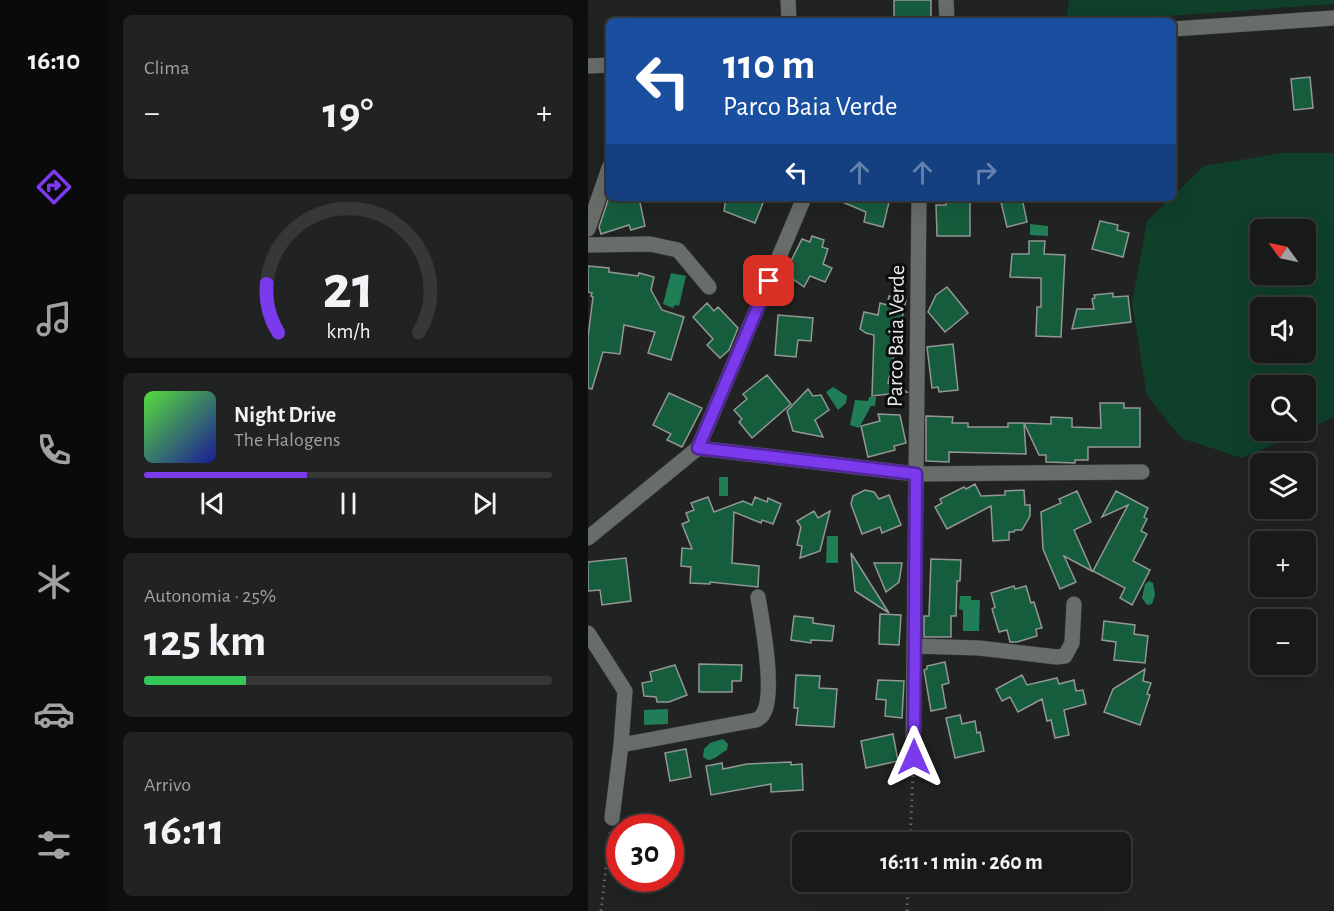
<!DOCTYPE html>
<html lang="it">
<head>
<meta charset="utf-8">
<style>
	body { margin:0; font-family:"Alegreya Sans",sans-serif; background:#212322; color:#f1f3f6; height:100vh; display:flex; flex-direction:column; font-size:22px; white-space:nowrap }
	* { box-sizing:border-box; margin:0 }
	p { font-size:20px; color:#9fa1a2 }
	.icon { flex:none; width:33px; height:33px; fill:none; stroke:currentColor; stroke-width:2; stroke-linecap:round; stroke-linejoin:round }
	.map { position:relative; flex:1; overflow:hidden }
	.drawer { display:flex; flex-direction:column; gap:15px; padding:15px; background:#0d0e0e; width:480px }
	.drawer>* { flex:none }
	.guide { position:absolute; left:18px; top:18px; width:570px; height:183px; border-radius:9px; box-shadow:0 6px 24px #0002,0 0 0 2px #363838; background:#1a4fa0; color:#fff; overflow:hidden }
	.needle { width:39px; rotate:303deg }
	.tools { position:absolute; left:662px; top:219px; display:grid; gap:12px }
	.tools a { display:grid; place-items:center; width:66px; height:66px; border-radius:9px; background:#181a19; box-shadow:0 6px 24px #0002,0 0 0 2px #363838; font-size:30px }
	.speed { position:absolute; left:18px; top:814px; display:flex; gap:12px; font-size:30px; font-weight:700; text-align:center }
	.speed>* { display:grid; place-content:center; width:78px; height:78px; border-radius:50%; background:#181a19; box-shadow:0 6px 24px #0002,0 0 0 2px #363838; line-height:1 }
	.speed .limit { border:9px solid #d22; background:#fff; color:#111 }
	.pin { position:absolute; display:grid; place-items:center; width:51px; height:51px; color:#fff; margin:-26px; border-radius:12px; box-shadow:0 3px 9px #0006 }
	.me { position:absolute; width:66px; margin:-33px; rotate:0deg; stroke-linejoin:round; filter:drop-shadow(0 0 4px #0008) }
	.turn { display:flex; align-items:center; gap:21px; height:126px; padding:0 18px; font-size:27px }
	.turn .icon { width:78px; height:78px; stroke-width:2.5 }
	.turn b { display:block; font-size:42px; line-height:51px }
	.lanes { display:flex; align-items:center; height:57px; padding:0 18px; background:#0003; justify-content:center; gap:30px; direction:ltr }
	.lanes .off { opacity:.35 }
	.big { font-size:45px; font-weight:600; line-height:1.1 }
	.drawer .widget { flex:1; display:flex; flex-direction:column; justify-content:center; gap:9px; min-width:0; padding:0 21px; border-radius:9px; background:#212322 }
	.drawer .dial { align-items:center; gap:0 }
	.dial svg { height:156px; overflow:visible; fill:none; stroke:#363838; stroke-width:7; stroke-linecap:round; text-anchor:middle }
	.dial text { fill:#f1f3f6; stroke:none }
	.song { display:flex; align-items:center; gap:18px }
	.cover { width:72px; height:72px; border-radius:9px; background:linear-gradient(135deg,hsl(110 70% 55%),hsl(240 70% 35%)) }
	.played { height:6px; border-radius:3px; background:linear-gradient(90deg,#7c3aed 40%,#363838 40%) }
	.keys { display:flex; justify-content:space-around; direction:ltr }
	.heat { display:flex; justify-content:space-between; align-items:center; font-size:33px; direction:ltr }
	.charge { height:9px; border-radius:4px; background:linear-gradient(90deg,#34c759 25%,#363838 0) }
	.trip { position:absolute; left:204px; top:832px; width:339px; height:60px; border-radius:9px; background:#181a19; box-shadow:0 6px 24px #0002,0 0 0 2px #363838; font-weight:600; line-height:60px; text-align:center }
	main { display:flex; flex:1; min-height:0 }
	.menu { display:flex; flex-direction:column; width:108px; justify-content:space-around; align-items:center; background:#0a0a0a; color:#9fa1a2 }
	.menu .icon { width:42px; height:42px }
	.menu .current { color:#7c3aed }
	.menu b { font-size:27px; color:#f1f3f6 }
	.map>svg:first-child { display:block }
</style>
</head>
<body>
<main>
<nav class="menu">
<b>16:10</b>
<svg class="icon current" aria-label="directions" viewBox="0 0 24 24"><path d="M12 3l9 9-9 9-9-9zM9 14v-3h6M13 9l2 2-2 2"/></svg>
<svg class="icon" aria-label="music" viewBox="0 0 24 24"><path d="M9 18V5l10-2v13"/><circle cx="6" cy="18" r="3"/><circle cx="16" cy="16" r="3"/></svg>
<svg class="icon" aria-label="phone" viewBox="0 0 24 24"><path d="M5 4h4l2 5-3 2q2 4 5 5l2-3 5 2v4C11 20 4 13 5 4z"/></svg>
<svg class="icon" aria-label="climate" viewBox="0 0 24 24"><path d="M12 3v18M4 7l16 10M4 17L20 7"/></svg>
<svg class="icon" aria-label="car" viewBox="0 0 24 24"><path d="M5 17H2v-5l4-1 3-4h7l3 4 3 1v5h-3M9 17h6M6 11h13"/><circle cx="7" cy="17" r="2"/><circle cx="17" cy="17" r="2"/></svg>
<svg class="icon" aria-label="filters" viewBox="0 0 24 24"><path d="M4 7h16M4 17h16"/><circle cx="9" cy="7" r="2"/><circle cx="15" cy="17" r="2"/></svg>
</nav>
<section class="drawer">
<div class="widget"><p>Clima</p>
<div class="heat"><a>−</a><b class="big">19°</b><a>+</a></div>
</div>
<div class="widget dial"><svg viewBox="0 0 100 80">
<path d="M14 69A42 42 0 1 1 86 69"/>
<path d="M14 69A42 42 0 0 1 8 44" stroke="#7c3aed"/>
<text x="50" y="56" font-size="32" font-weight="700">21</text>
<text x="50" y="72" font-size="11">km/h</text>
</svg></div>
<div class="widget">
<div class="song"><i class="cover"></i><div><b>Night Drive</b><p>The Halogens</p></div></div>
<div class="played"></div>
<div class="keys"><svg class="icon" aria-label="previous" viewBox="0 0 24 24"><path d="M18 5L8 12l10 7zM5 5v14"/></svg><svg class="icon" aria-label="pause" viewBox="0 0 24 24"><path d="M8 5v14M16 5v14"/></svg><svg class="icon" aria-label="next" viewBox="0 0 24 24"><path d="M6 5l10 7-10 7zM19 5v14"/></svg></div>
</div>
<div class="widget"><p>Autonomia · 25%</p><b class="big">125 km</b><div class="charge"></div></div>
<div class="widget"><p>Arrivo</p><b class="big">16:11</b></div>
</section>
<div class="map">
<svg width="746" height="911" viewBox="0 0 746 911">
	<rect width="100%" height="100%" fill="#202321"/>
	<!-- green -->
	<path fill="#0e402a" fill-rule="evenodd" d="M481,0h265v4l-237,17h-31z
		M694,153h52v264l-29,13v-44h-45v44l44,1 -62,27 -61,-20 -34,-43 -15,-91 15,-83 57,-55zM672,230h45v44h-45zM672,308h45v44h-45z"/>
	<!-- water -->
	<path fill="#207e56" d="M442,224l18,2v10l-18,-1z
		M83,273l15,3 -7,30 -4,-1 -2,3 -10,-4z
		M245,387l14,9 -1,7 -8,7 -12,-18z
		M281,397h7l-1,9h-4l-12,22 -9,-3 5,-25 13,1z
		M131,477h9v19h-9z
		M239,536h11v27h-12z
		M561,581l4,2 2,12 -3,9 -5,1 -5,-7 3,-14z
		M372,596h11v4h9l-1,31h-16v-21l-4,-1z
		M80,709v15l-24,1v-15z
		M135,739l5,5 -1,6c-7,3 -10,9 -19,10l-5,-3 1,-8 6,-6z"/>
	<!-- building -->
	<path fill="#165d3e" stroke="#929794" stroke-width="1.5" d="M306,0h37v19h-37z
		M722,77l3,31 -19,2 -3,-31z
		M35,198h16l6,28 -14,4 -2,-5 -28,9 -2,-7 9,-27z
		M138,198h39l-10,25 -31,-12z
		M245,198h57l-7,29 -19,-5 2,-10z
		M358,198h24v38h-33l-1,-31h10z
		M412,198h22l5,24 -20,5z
		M512,221l18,4 -1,5 12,3 -6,24 -31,-8z
		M224,236l12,4 -2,7 6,2 -5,15 9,4 -7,14 -15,-6 -6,11 -19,-14 17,-34 8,3z
		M441,241h16l-1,13 21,1 -4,82 -25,-1 1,-29h4v-29l-31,-1 2,-23h17z
		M0,266l21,2v4l29,4 1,-3 15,4 -3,13 11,20 22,7 -13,43 -23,-7 7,-21 -31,-7 -4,29 -17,-2 -11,37 -4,-1v-51l5,-40 -2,-1 1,-3 -4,-1z
		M359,287l21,26 -23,19 -17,-20 8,-17z
		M525,293v4l15,-1 3,26 -59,7 5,-20h17l-2,-10 3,-1 -1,-3z
		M301,296l17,4 -18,83 19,9 -35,4 2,-61 -8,-2 -6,-4 4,-17 14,3 2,-12 7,2z
		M119,303l7,8 4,-4 20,21 -9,22 -9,8 -13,-13 6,-6 -20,-22z
		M190,315l35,3 -2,23 -13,-1 -2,17 -21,-2z
		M365,344l5,46 -19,2 -1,-5 -6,1 -5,-41z
		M179,375l24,29 -39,34 -13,-16 3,-3 -8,-9 13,-11 -4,-5z
		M220,389l5,7 8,-1 8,15 -14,10 8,17 -30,-6 -6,-20z
		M81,393l33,15 -20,39 -15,-7 4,-6 -18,-9z
		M512,403h24v5h16v39h-52v13h-13v3l-29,-1v-7h-7l-15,-32 27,1v-7l21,1v9l29,1z
		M290,414l22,1 6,28 -12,3 1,4 -27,7 -7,-31 19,-5z
		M338,416l27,1 -1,6h16v4h40v-4h16l2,31 -77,-2v10l-23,-1z
		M387,484l6,12 24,-1v-4l19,-1 1,15h5v11l-8,14h-7l-1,2h-5v8l-16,1 -2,-35 -44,23 -12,-22 7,-4 -2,-4 24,-12 2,2z
		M277,490l9,2 5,7 10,-4 12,30 -19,8 -2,-6 -18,7 -11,-30 2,-8z
		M489,491l14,31 -17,8 18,41 -28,-15 12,26 -16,7 -17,-40 -2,-37 20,-9 -2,-4z
		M528,491l32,17 -4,9 3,2 -6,12 6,3 -14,27 17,9 -18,35 -12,-7 5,-10 -32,-17 35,-66 -26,12z
		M120,497l6,15 29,-11 9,4 3,-8 12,5 1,-4 13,6 -8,20 -11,-4 -1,3 -27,-11 -2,51 27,3 -1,21 -48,-5v2l-20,-1 1,-16 -10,-1 1,-18 10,1 -10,-25 7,-3 -3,-8 8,-3 -3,-7z
		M226,511l4,7 12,-7 -10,40 -20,7 2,-12 -5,-1 4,-18 -4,-6z
		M263,553l38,60 -34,-22z
		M38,558l5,43 -29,4 -2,-15 -12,1v-29z
		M343,559l30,1 -1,21h-3l-1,35h-5v21h-27v-21h5z
		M286,563h28l-3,19 -13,10z
		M426,586l1,3 11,-3 5,17 3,-1 8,26 -6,1 1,7 -20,6h-7l-3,-12 -8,2 -7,-23 3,-2 -4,-14z
		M292,614l21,1 -2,30 -20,-1z
		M206,616l19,2v5l21,3 -2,15 -21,-1v3l-20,-3z
		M516,621l31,4 -1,9 14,2 -3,27 -31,-3 2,-18 -14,-2z
		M357,662l4,21 -7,2 4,23 -15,3 -7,-41 3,-1v-3z
		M111,664l43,1 -1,16h-9v11h-33z
		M87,665l12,30 -18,7h-12l-1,-5 -12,-1 -2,-13 10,-2 -2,-9z
		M557,669l-2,12 8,2 -4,11 3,1 -10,30 -36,-13 9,-23z
		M208,675l24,1 -1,12 18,1 -3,38 -38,-2 2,-17h-4z
		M434,675l5,10 30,-7 2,6 15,-4 2,11 7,-1 3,14 -22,6 5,25 -14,3 -4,-18 -4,1 -5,-22 -24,13 -8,-15 -8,4 -6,-12z
		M290,680l26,1 -2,37 -17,-2 1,-16 -10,-1z
		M372,715l2,9 13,-3 2,12 3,-1 4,19 -29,7 -9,-40z
		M305,734l5,27 -32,7 -5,-27z
		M98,749l5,28 -21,4 -5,-28z
		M203,762v3l11,-1 1,26 -32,2v-8l-60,11 -5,-29 16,-3 1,6 24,-5z"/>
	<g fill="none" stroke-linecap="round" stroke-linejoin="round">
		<!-- street casing -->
		<g stroke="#3b3d3c" stroke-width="16">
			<path id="street" d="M200,0l1,21
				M358,0l1,21
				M585,29l161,-11
				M0,66l21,-1
				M0,229l21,-61
				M0,245l62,-1 28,6 31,37
				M110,448l218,26 226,-2
				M0,538l110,-90 106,-250
				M0,633l37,58 -4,54 -9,73
				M326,646l65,2 78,9 8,-1 7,-13 2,-39
				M33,745l135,-25c3,-2 6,-3 7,-6 13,-20 -1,-93 -5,-117
				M325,757l6,-559"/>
		</g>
		<!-- path -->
		<path stroke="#656866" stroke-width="3" stroke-dasharray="1.5 4.5" stroke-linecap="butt" d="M322,843l3,-70
			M13,911l9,-79
			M319,911l1,-29"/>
		<!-- street -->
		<use href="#street" stroke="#696d6a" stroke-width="15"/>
	</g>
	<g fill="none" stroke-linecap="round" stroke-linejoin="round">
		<!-- route casing -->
		<g stroke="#51269a" stroke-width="15">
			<path id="route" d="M181,281l-71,167 218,26 -2,283"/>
		</g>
		<!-- route -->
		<use href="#route" stroke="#7c3aed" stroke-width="10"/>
	</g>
	<g text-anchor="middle" stroke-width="6" stroke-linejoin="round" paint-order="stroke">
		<!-- street labels -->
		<g font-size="22" fill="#e7e9e8" stroke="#0b0c0b">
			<text transform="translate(307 336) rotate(-89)" y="8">Parco Baia Verde</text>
		</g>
	</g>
</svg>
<div class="tools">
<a><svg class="needle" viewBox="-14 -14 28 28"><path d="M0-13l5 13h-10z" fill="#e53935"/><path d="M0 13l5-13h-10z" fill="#9fa1a2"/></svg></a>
<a><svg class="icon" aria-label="sound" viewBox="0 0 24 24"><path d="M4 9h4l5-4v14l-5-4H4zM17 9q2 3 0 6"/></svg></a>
<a><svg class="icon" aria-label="search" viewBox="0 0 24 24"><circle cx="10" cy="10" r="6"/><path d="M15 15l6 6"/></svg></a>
<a><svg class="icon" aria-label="layers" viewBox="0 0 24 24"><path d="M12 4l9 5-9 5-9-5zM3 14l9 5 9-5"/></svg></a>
<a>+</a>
<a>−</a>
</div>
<div class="speed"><div class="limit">30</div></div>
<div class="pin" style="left:181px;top:281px;background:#d93025"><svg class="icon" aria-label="arrive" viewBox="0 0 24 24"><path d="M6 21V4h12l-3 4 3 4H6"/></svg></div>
<svg class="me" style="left:326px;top:757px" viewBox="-20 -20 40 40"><path d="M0-17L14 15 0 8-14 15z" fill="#7c3aed" stroke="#fff" stroke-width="4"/></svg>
<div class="trip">16:11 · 1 min · 260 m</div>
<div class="guide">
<div class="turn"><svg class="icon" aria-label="left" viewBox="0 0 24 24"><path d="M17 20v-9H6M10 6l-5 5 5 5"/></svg><div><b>110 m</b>Parco Baia Verde</div></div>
<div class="lanes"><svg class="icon" aria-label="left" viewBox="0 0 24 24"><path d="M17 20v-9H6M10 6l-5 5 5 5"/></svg><svg class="icon off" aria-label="ahead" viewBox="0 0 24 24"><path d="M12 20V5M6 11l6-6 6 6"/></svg><svg class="icon off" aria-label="ahead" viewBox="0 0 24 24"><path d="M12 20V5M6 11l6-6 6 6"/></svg><svg class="icon off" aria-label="right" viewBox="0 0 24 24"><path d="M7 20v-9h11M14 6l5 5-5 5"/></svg></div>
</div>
</div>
</main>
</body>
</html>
